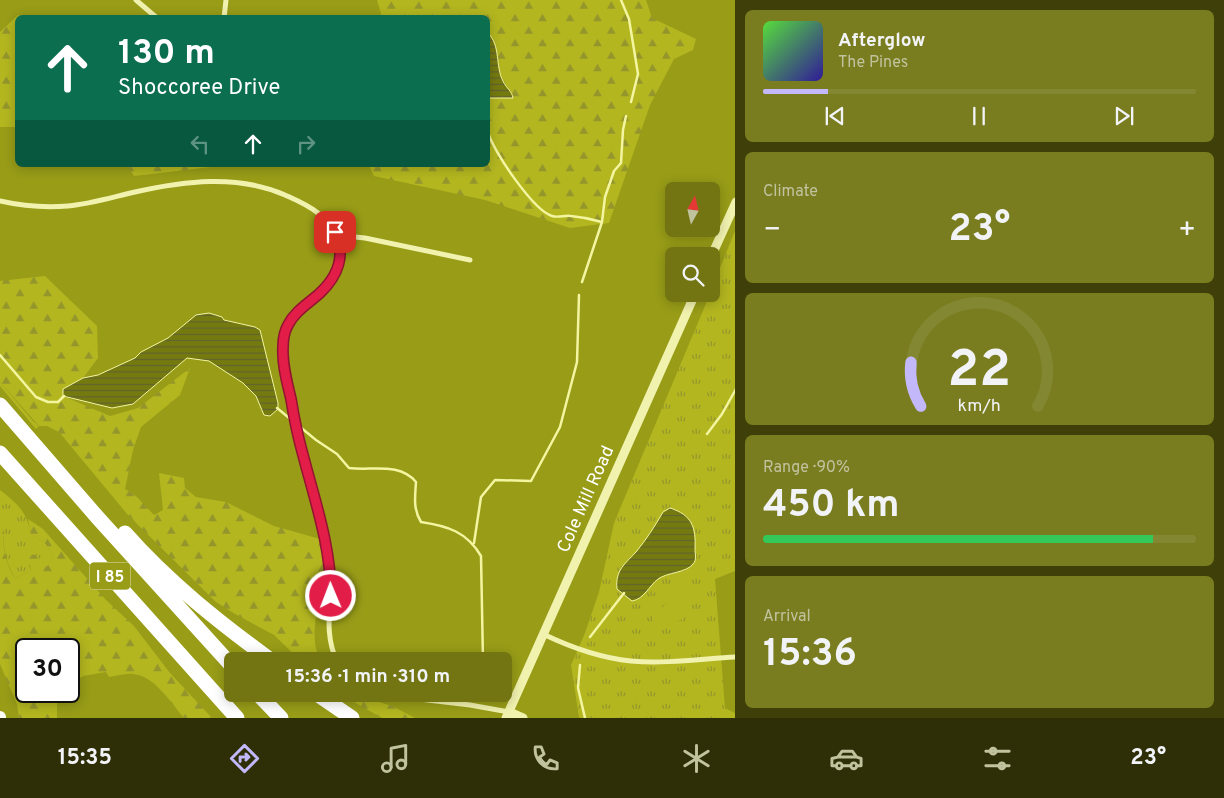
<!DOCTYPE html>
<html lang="en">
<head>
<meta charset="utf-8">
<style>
	body { margin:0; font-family:Overpass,sans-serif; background:#7a7d1f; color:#f1f3f6; height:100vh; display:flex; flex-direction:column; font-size:19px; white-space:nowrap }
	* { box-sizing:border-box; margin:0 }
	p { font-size:16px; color:#c1c39f }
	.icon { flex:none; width:28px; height:28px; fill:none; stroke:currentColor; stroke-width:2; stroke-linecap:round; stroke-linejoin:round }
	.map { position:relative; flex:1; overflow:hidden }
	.side { display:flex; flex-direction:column; gap:10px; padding:10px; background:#3f4009; width:489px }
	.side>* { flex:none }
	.top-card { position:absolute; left:15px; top:15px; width:475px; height:152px; border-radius:8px; box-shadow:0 2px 12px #0003; background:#0b6e4f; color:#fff; overflow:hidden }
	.needle { width:32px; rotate:8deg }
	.buttons { position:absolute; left:665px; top:182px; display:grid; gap:10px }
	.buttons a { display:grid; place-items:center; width:55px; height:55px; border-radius:8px; background:#727511; box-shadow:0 2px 12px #0003; font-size:25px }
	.speed { position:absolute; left:15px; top:638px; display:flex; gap:10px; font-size:25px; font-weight:700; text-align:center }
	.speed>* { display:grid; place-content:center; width:65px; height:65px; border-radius:50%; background:#727511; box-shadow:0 2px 12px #0003; line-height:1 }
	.speed .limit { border:2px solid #111; border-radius:8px; background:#fff; color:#111 }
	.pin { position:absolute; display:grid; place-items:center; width:42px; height:42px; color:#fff; margin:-21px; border-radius:10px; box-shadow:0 2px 8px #0006 }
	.me { position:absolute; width:55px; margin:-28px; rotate:359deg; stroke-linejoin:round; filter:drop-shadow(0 0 4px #0008) }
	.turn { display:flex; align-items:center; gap:18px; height:105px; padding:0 20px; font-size:22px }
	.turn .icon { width:65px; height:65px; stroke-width:2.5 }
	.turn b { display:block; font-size:35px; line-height:42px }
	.lanes { display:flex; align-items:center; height:48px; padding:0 20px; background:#0003; justify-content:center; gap:25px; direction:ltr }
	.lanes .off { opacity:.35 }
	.big { font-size:38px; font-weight:700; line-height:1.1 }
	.side .tile { flex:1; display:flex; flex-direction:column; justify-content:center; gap:8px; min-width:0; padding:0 18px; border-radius:8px; background:#7a7d1f }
	.side .dial { align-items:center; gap:0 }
	.dial svg { height:130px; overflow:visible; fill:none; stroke:#848731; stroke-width:7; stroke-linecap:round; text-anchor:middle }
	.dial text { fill:#f1f3f6; stroke:none }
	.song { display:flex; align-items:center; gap:15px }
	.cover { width:60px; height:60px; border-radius:8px; background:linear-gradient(135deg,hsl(110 70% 55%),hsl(250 70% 35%)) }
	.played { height:5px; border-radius:2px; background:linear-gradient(90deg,#c2b8fa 15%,#848731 15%) }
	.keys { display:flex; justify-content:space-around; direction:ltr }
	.heat { display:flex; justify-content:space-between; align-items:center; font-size:28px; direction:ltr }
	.charge { height:8px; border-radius:4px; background:linear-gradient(90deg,#34c759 90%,#848731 0) }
	.trip { position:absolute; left:224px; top:652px; width:288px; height:50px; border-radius:8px; background:#727511; box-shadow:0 2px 12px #0003; font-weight:700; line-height:50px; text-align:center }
	.menu { display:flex; height:80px; justify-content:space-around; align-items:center; background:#2e2f07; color:#c1c39f }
	.menu .icon { width:35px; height:35px }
	.menu .selected { color:#c2b8fa }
	.menu b { font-size:22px; color:#f1f3f6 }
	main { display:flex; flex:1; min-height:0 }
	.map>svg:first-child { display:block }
</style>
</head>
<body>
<main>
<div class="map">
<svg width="736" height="718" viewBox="0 0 736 718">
	<defs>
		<pattern id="grass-tufts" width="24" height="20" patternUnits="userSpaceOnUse" patternTransform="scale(1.25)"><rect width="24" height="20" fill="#b3b61f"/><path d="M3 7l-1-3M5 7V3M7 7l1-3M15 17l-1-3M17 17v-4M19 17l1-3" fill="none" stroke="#94962c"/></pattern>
		<pattern id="forest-firs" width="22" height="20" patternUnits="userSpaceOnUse" patternTransform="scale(1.25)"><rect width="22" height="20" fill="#b3b61f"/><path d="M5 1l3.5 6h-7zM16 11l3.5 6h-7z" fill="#94962c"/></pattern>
		<pattern id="water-rules" width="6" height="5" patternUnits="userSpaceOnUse" patternTransform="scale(1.25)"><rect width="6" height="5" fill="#757a0f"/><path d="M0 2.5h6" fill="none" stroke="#60632e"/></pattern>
	</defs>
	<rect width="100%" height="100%" fill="#989c17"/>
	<!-- grass -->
	<path fill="url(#grass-tufts)" d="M735,231v340l-20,8 10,129 10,5v5h-154l-2,-1 -8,-52 14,-32 14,-41 15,-69 96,-229h1v-4z
		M0,382l33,39 6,5 -3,3 -36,-43z
		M0,490c17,13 27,22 31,44l14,9 8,11 -6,14 -11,-12 -7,9 2,6 -16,7c-11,-18 -12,-35 -12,-56h-3z"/>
	<!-- forest -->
	<path fill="url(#forest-firs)" d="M377,0h269l6,18 44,21 -3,11 -19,9 -24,46 -41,118 -39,5 -85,-28 -111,-24 -5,-11h119v-147l-106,-1z
		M18,15l7,2 -7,1 -1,109h-17v-95z
		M127,165h101l-94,11z
		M45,276l52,50 1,32 -15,20 -20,11v7l47,20 28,-8 52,-40 -10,27 -39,32 -8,23 -8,39 11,7 18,19 9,-5 -4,-37 25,5 1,10 11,9 30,5 48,24 46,13c1,10 4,22 3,32 -1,19 -19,79 1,90h-23l-27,-26 -39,-21 -19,-12 -88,-87 -69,-83 -12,-6h-8l-39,-44v-101z
		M28,519l15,10 63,71 28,26 36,47 42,45h-28c-13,-15 -29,-42 -51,-44 -7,-1 -16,2 -24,3l-3,-5 -23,4 -14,10v-37h-43v42h37l-6,11v16h-38l-2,-14 -17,-40v-142h3c0,21 0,38 12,56l16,-7 -3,-17 8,1 11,12 6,-13 -8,-11 -14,-9z
		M340,694h22l4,4 26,8 23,12h-33z"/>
	<!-- park -->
	<path fill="#b3b61f" d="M735,308h1l-1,22 -11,-9 -2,-4 4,-6z
		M682,580l7,5v22l-6,12 -25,9 -5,-6 1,-9c4,-4 10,-6 14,-10 7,-8 0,-21 14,-23z"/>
	<!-- water -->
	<path fill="url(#water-rules)" stroke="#f4f5a1" d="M488,33c13,13 7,33 15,48 3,7 9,10 10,17h-25z
		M209,313l13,4 2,3 31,7 5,3 18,73v6l-8,7 -6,-1 -8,-19 -13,-13 -34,-22 -22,-3 -54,46 -21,4 -49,-12v-7l20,-11 15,-3 37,-17 6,-6 27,-14 28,-23z
		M670,508c22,7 26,19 25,41 0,5 2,11 -2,15 -7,9 -25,8 -35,15 -9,7 -14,20 -26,22l-15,-12c-2,-19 8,-25 19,-37 10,-12 19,-26 27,-40z"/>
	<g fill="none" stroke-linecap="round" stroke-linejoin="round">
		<!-- stream -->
		<path stroke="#f4f5a1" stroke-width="2.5" d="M621,0l8,19 9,55 -7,28
			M488,132c5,19 45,78 64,84 6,2 13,-1 19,0 11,1 21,3 31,6
			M582,282l20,-60 3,-25 9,-26 7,-8 2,-33 3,-14
			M0,355l36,42 12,5h10l6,-6
			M277,408l39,32 21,14 12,14c23,3 50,-6 67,14 -1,15 -3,27 5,40 27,4 46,10 60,34l2,105
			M707,434l15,-20 14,-25
			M474,543l7,-46 14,-17 36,1 29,-54 17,-65 2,-67
			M590,637l34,-44
			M580,665l-2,23 7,30"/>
		<!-- minor -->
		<path stroke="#f1f2ae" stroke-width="5" d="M136,0l21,18
			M224,18l2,-18
			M0,201c22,5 45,7 68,5 23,-2 45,-9 67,-14 49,-11 102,-18 150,3 11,5 23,10 33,18 10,9 21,20 23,34 3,37 -36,50 -52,76 -5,7 -6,17 -6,25 2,36 10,74 20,109 10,35 25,77 27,114 2,29 -7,63 7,90
			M340,241l15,-4 10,1 105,22
			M543,634c27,13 58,24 88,27 34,3 70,-2 105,-4
			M377,694l93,11 39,7"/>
		<!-- tertiary -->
		<path stroke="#f1f2ae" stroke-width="9" d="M711,257l25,-55
			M509,712l14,6
			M506,718l189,-424"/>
		<!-- primary -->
		<path stroke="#fffff9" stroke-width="12" d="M0,717v1"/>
		<!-- motorway -->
		<path stroke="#fff" stroke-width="15" d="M0,405l98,113 134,148
			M0,453l237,265
			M125,533c43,49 95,90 147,128
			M258,694l23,24
			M317,694l35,24"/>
	</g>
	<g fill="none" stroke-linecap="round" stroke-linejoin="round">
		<!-- route casing -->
		<g stroke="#92132f" stroke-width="12">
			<path id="route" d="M331,596c0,-49 -16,-95 -28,-141 -5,-18 -9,-37 -12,-56 -4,-17 -9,-35 -8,-52 0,-8 1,-15 5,-22 7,-14 21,-22 32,-32 18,-17 26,-38 15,-61"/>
		</g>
		<!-- route -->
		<use href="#route" stroke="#e11d48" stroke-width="9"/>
	</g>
	<g text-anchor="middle" stroke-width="5" stroke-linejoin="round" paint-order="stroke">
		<!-- shield labels -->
		<rect fill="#989c17" stroke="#e0e1b9" stroke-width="1" x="90" y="562.5" width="40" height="27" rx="4"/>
		<g font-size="16" font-weight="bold" fill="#fff">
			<text x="110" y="582">I 85</text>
		</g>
		<!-- street labels -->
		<g font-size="18" fill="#fff" stroke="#989c17">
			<text transform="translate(585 499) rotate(-66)" y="6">Cole Mill Road</text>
		</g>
	</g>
</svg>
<div class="buttons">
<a><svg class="needle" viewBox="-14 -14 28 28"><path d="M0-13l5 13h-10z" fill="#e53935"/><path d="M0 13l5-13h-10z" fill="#c1c39f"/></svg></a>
<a><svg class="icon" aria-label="search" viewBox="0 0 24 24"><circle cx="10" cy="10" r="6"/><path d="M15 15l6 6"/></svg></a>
</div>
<div class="speed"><div class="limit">30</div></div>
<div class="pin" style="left:335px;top:232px;background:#d93025"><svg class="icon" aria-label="arrive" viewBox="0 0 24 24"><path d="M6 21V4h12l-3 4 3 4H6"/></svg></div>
<svg class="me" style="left:331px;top:596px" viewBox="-20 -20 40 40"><circle r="17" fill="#e11d48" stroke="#fff" stroke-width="3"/><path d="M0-11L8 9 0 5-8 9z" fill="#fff"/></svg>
<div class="trip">15:36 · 1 min · 310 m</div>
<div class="top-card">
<div class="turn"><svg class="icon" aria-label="ahead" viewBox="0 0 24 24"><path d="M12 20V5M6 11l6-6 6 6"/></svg><div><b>130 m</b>Shoccoree Drive</div></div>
<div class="lanes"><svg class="icon off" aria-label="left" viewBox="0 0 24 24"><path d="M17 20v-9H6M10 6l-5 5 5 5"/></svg><svg class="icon" aria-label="ahead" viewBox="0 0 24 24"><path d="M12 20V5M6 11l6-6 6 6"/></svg><svg class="icon off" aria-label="right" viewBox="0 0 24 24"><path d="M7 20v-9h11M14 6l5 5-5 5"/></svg></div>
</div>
</div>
<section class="side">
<div class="tile">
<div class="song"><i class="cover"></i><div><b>Afterglow</b><p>The Pines</p></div></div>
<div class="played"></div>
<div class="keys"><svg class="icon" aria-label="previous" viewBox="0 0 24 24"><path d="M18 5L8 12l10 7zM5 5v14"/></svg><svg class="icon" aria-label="pause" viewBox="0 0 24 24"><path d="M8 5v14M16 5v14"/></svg><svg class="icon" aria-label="next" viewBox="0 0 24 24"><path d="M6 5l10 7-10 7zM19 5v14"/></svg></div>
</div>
<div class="tile"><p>Climate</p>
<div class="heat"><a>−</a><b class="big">23°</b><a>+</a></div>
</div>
<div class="tile dial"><svg viewBox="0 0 100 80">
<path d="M14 69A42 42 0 1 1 86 69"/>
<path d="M14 69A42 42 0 0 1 8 42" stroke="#c2b8fa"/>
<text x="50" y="56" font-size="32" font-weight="700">22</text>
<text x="50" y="72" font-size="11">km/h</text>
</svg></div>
<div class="tile"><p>Range · 90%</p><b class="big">450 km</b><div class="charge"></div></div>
<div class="tile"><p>Arrival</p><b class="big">15:36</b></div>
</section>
</main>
<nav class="menu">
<b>15:35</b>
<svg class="icon selected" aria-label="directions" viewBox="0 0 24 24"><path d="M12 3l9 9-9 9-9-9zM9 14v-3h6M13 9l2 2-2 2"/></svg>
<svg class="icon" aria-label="music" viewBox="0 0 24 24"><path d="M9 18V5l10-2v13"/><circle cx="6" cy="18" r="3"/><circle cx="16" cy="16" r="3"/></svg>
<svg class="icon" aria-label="phone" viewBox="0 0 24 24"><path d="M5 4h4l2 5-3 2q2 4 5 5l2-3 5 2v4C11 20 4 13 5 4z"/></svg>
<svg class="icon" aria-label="climate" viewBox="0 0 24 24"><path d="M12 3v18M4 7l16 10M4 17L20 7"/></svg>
<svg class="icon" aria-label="car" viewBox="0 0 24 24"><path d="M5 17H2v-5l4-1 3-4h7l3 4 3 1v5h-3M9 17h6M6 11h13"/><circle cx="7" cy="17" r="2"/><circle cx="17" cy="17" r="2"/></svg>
<svg class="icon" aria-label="filters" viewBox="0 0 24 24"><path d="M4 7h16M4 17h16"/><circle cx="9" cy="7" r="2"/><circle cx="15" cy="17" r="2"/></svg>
<b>23°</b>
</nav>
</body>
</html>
